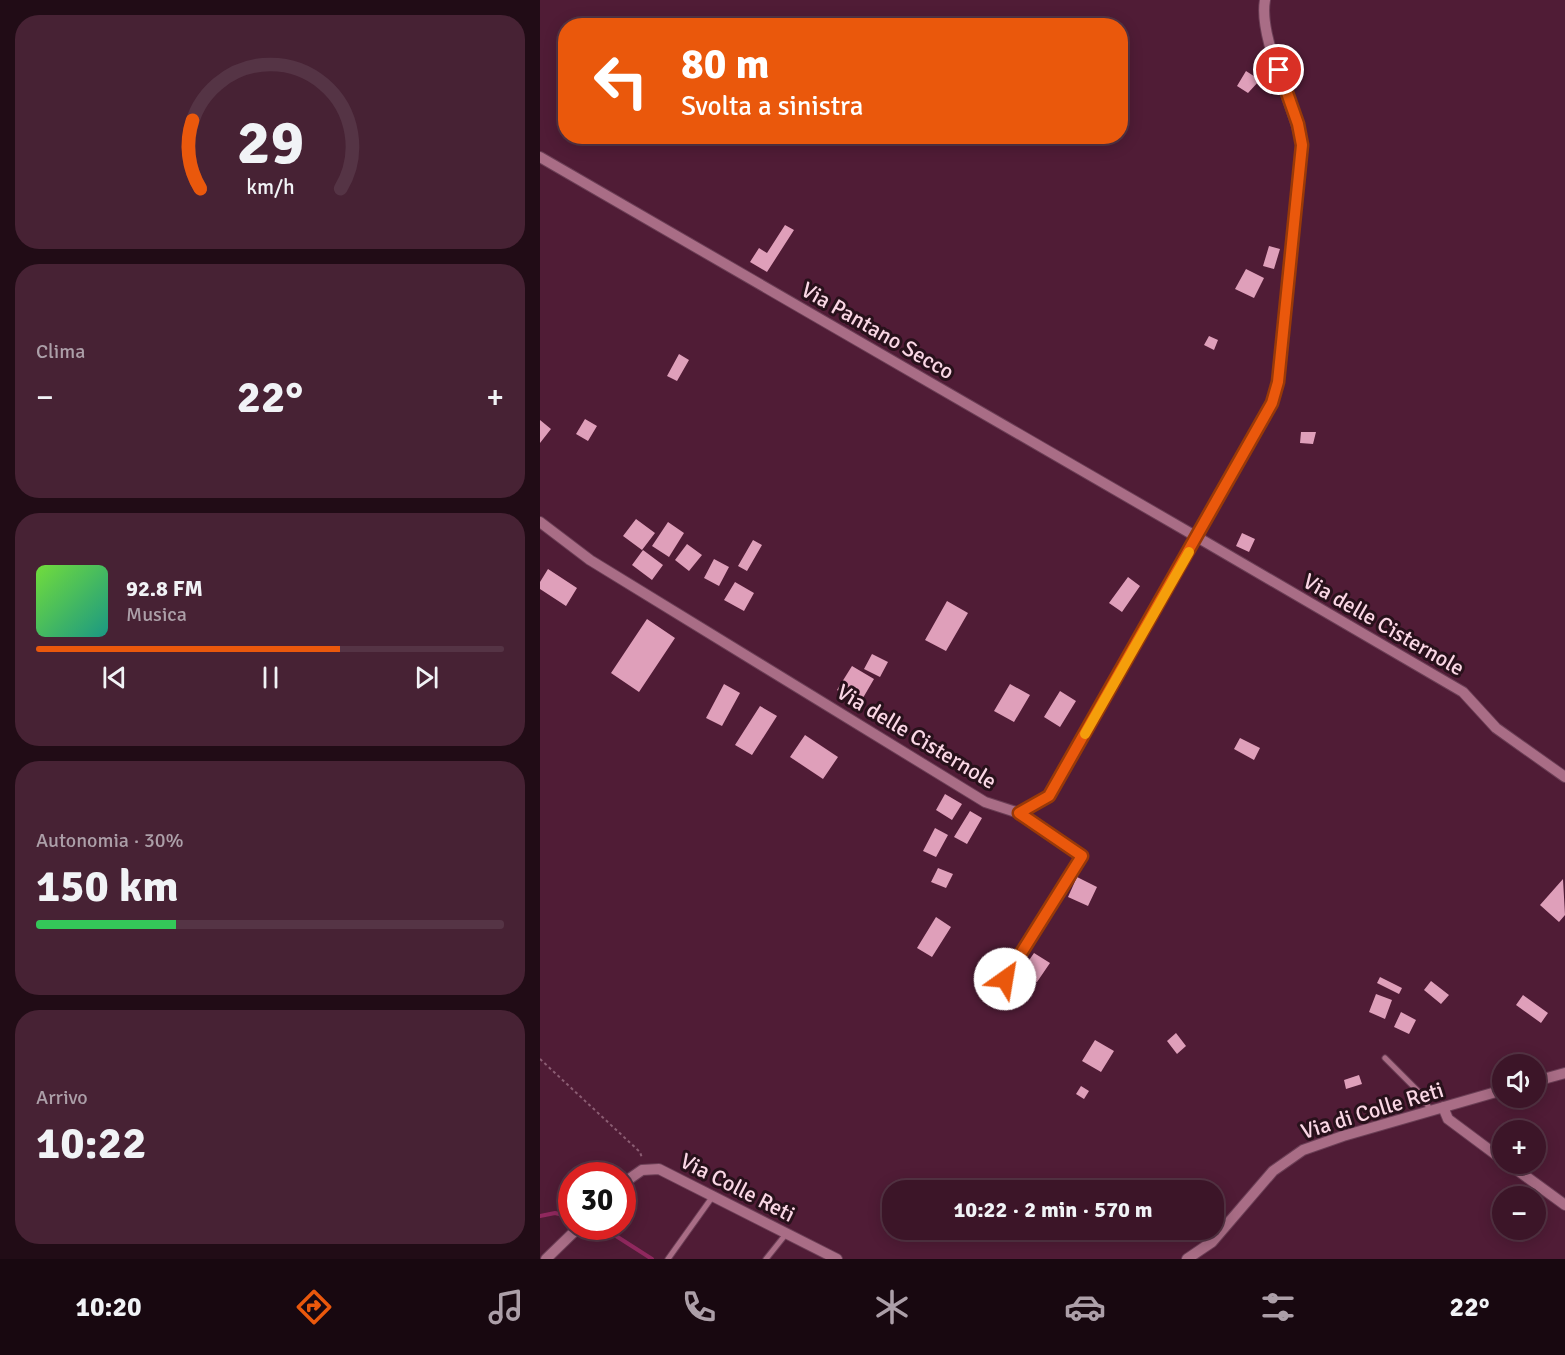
<!DOCTYPE html>
<html lang="it">
<head>
<meta charset="utf-8">
<style>
	body { margin:0; font-family:Signika,sans-serif; background:#472234; color:#f1f3f6; height:100vh; display:flex; flex-direction:column; font-size:22px; white-space:nowrap }
	* { box-sizing:border-box; margin:0 }
	p { font-size:20px; color:#ac9fa8 }
	.icon { flex:none; width:33px; height:33px; fill:none; stroke:currentColor; stroke-width:2; stroke-linecap:round; stroke-linejoin:round }
	.map { position:relative; flex:1; overflow:hidden }
	.drawer { display:flex; flex-direction:column; gap:15px; padding:15px; background:#210c16; width:540px }
	.drawer>* { flex:none }
	.hud { position:absolute; left:18px; top:18px; width:570px; height:126px; border-radius:24px; box-shadow:0 3px 15px #0003,0 0 0 2px #553445; background:#ea580c; color:#fff; overflow:hidden }
	.buttons { position:absolute; left:952px; top:1054px; display:grid; gap:12px }
	.buttons a { display:grid; place-items:center; width:54px; height:54px; border-radius:50%; background:#3c1528; box-shadow:0 3px 15px #0003,0 0 0 2px #553445; font-size:30px }
	.speed { position:absolute; left:18px; top:1162px; display:flex; gap:12px; font-size:30px; font-weight:700; text-align:center }
	.speed>* { display:grid; place-content:center; width:78px; height:78px; border-radius:50%; background:#3c1528; box-shadow:0 3px 15px #0003,0 0 0 2px #553445; line-height:1 }
	.speed .limit { border:9px solid #d22; background:#fff; color:#111 }
	.pin { position:absolute; display:grid; place-items:center; width:51px; height:51px; color:#fff; margin:-26px; border:3px solid #fff; border-radius:50%; box-shadow:0 2px 6px #0007 }
	.me { position:absolute; width:66px; margin:-33px; rotate:32deg; stroke-linejoin:round; filter:drop-shadow(0 0 4px #0008) }
	.turn { display:flex; align-items:center; gap:21px; height:126px; padding:0 24px; font-size:27px }
	.turn .icon { width:78px; height:78px; stroke-width:2.5 }
	.turn b { display:block; font-size:42px; line-height:51px }
	.big { font-size:45px; font-weight:700; line-height:1.1 }
	.drawer .widget { flex:1; display:flex; flex-direction:column; justify-content:center; gap:9px; min-width:0; padding:0 21px; border-radius:24px; background:#472234 }
	.drawer .dial { align-items:center; gap:0 }
	.dial svg { height:156px; overflow:visible; fill:none; stroke:#553445; stroke-width:7; stroke-linecap:round; text-anchor:middle }
	.dial text { fill:#f1f3f6; stroke:none }
	.song { display:flex; align-items:center; gap:18px }
	.cover { width:72px; height:72px; border-radius:9px; background:linear-gradient(135deg,hsl(100 70% 55%),hsl(170 70% 35%)) }
	.played { height:6px; border-radius:3px; background:linear-gradient(90deg,#ea580c 65%,#553445 65%) }
	.keys { display:flex; justify-content:space-around; direction:ltr }
	.heat { display:flex; justify-content:space-between; align-items:center; font-size:33px; direction:ltr }
	.charge { height:9px; border-radius:4px; background:linear-gradient(90deg,#34c759 30%,#553445 0) }
	.trip { position:absolute; left:342px; top:1180px; width:342px; height:60px; border-radius:24px; background:#3c1528; box-shadow:0 3px 15px #0003,0 0 0 2px #553445; font-weight:700; line-height:60px; text-align:center }
	.dock { display:flex; height:96px; justify-content:space-around; align-items:center; background:#180810; color:#ac9fa8 }
	.dock .icon { width:42px; height:42px }
	.dock .on { color:#ea580c }
	.dock b { font-size:27px; color:#f1f3f6 }
	main { display:flex; flex:1; min-height:0 }
	.map>svg:first-child { display:block }
</style>
</head>
<body>
<main>
<section class="drawer">
<div class="widget dial"><svg viewBox="0 0 100 80">
<path d="M14 69A42 42 0 1 1 86 69"/>
<path d="M14 69A42 42 0 0 1 10 34" stroke="#ea580c"/>
<text x="50" y="56" font-size="32" font-weight="700">29</text>
<text x="50" y="72" font-size="11">km/h</text>
</svg></div>
<div class="widget"><p>Clima</p>
<div class="heat"><a>−</a><b class="big">22°</b><a>+</a></div>
</div>
<div class="widget">
<div class="song"><i class="cover"></i><div><b>92.8 FM</b><p>Musica</p></div></div>
<div class="played"></div>
<div class="keys"><svg class="icon" aria-label="previous" viewBox="0 0 24 24"><path d="M18 5L8 12l10 7zM5 5v14"/></svg><svg class="icon" aria-label="pause" viewBox="0 0 24 24"><path d="M8 5v14M16 5v14"/></svg><svg class="icon" aria-label="next" viewBox="0 0 24 24"><path d="M6 5l10 7-10 7zM19 5v14"/></svg></div>
</div>
<div class="widget"><p>Autonomia · 30%</p><b class="big">150 km</b><div class="charge"></div></div>
<div class="widget"><p>Arrivo</p><b class="big">10:22</b></div>
</section>
<div class="map">
<svg width="1025" height="1259" viewBox="0 0 1025 1259">
	<rect width="100%" height="100%" fill="#501c36"/>
	<g fill="none" stroke-linecap="round" stroke-linejoin="round">
		<!-- stream -->
		<path stroke="#90285e" stroke-width="4" d="M0,1216l15,-3 17,4
			M62,1227l50,32"/>
	</g>
	<!-- building -->
	<path fill="#df9fba" d="M706,71l14,9 -12,13 -11,-7z
		M245,225l9,5 -27,42 -17,-10 9,-14 8,5z
		M729,246l11,3 -6,20 -11,-3z
		M706,269l18,9 -10,20 -19,-9z
		M669,336l9,4 -4,10 -10,-5z
		M139,354l10,6 -12,21 -10,-5z
		M45,419l12,7 -9,15 -12,-7z
		M0,420l11,9 -11,14z
		M761,432h15l-3,12 -13,-1z
		M96,519l19,14 -13,17 -19,-14z
		M128,522l16,11 -15,24 -17,-11z
		M702,533l13,6 -6,13 -13,-6z
		M213,540l9,5 -15,26 -9,-5z
		M147,544l15,11 -13,16 -14,-11z
		M103,550l20,15 -11,15 -20,-15z
		M174,559l15,8 -10,19 -15,-8z
		M8,569l29,19 -11,18 -26,-17v-7z
		M588,577l12,9 -18,26 -13,-9z
		M195,582l19,11 -10,18 -20,-11z
		M407,601l21,12 -22,38 -21,-11z
		M107,619l28,19 -36,54 -28,-19z
		M332,654l16,8 -8,15 -16,-8z
		M312,666l22,13 -14,24 -23,-13z
		M184,684l16,9 -18,33 -16,-8z
		M470,684l20,11 -16,27 -20,-11z
		M520,691l16,10 -16,26 -16,-10z
		M220,706l17,10 -25,39 -17,-10z
		M265,735l33,22 -15,22 -33,-22z
		M700,738l20,10 -6,12 -20,-11z
		M405,794l17,10 -10,16 -16,-10z
		M430,811l12,7 -15,26 -13,-7z
		M395,828l13,7 -12,22 -13,-6z
		M398,868l15,6 -7,14 -15,-6z
		M537,877l20,10 -9,19 -20,-9z
		M1023,879l2,36 -6,7 -19,-17z
		M396,917l15,10 -19,30 -15,-9z
		M494,953l16,10 -13,19 -16,-10z
		M840,977l22,11 -3,6 -22,-11z
		M891,981l18,14 -8,9 -17,-14z
		M836,994l16,6 -7,19 -16,-7z
		M983,995l25,18 -7,10 -25,-18z
		M861,1012l15,8 -7,14 -15,-7z
		M636,1033l10,13 -9,8 -10,-13z
		M555,1040l19,11 -13,21 -19,-11z
		M819,1075l3,9 -16,5 -2,-9z
		M541,1086l8,5 -5,8 -8,-5z"/>
	<g fill="none" stroke-linecap="round" stroke-linejoin="round">
		<!-- service casing -->
		<g stroke="#6b3e55" stroke-width="7">
			<path id="service" d="M845,1058l35,35 11,18
				M128,1259l45,-63
				M226,1259l20,-25"/>
		</g>
		<!-- minor casing -->
		<g stroke="#6b3e55" stroke-width="12">
			<path id="minor" d="M0,157l657,380 75,-134 6,-21 24,-237c-8,-40 -44,-107 -37,-145
				M0,522l50,38 395,242 34,11 30,-17 148,-259 266,155 33,36 69,49
				M465,979l77,-123 -63,-43
				M996,1081l29,-8
				M903,1107l5,12 55,41
				M969,1164l56,41
				M82,1184l20,-14 17,-1 178,90
				M6,1259l33,-32
				M647,1259l25,-17 61,-71 30,-21 40,-14 160,-46"/>
		</g>
		<!-- path -->
		<path stroke="#8b5d73" stroke-width="2" stroke-dasharray="3 3" stroke-linecap="butt" d="M0,1059l100,93 2,6"/>
		<!-- service -->
		<use href="#service" stroke="#a96d86" stroke-width="5"/>
		<!-- minor -->
		<use href="#minor" stroke="#a96d86" stroke-width="10"/>
	</g>
	<g fill="none" stroke-linecap="round" stroke-linejoin="round">
		<!-- route casing -->
		<g stroke="#983908" stroke-width="15">
			<path id="route" d="M465,979l77,-123 -63,-43 30,-17 223,-393 6,-21 24,-237 -4,-21 -19,-54"/>
		</g>
		<!-- route -->
		<use href="#route" stroke="#ea580c" stroke-width="10"/>
		<!-- slow -->
		<path stroke="#f59e0b" stroke-width="10" d="M545,734l104,-182"/>
	</g>
	<g text-anchor="middle" stroke-width="6" stroke-linejoin="round" paint-order="stroke">
		<!-- street labels -->
		<g font-size="22" fill="#fad7e5" stroke="#28111b">
			<text transform="translate(338 330) rotate(30)" y="8">Via Pantano Secco</text>
			<text transform="translate(844 624) rotate(30)" y="8">Via delle Cisternole</text>
			<text transform="translate(377 736) rotate(31)" y="8">Via delle Cisternole</text>
			<text transform="translate(832 1110) rotate(-17)" y="8">Via di Colle Reti</text>
			<text transform="translate(198 1187) rotate(27)" y="8">Via Colle Reti</text>
		</g>
	</g>
</svg>
<div class="buttons">
<a><svg class="icon" aria-label="sound" viewBox="0 0 24 24"><path d="M4 9h4l5-4v14l-5-4H4zM17 9q2 3 0 6"/></svg></a>
<a>+</a>
<a>−</a>
</div>
<div class="speed"><div class="limit">30</div></div>
<div class="pin" style="left:739px;top:70px;background:#d93025"><svg class="icon" aria-label="arrive" viewBox="0 0 24 24"><path d="M6 21V4h12l-3 4 3 4H6"/></svg></div>
<svg class="me" style="left:465px;top:979px" viewBox="-20 -20 40 40"><circle r="19" fill="#fff"/><path d="M0-13L10 11 0 6-10 11z" fill="#ea580c"/></svg>
<div class="trip">10:22 · 2 min · 570 m</div>
<div class="hud">
<div class="turn"><svg class="icon" aria-label="left" viewBox="0 0 24 24"><path d="M17 20v-9H6M10 6l-5 5 5 5"/></svg><div><b>80 m</b>Svolta a sinistra</div></div>
</div>
</div>
</main>
<nav class="dock">
<b>10:20</b>
<svg class="icon on" aria-label="directions" viewBox="0 0 24 24"><path d="M12 3l9 9-9 9-9-9zM9 14v-3h6M13 9l2 2-2 2"/></svg>
<svg class="icon" aria-label="music" viewBox="0 0 24 24"><path d="M9 18V5l10-2v13"/><circle cx="6" cy="18" r="3"/><circle cx="16" cy="16" r="3"/></svg>
<svg class="icon" aria-label="phone" viewBox="0 0 24 24"><path d="M5 4h4l2 5-3 2q2 4 5 5l2-3 5 2v4C11 20 4 13 5 4z"/></svg>
<svg class="icon" aria-label="climate" viewBox="0 0 24 24"><path d="M12 3v18M4 7l16 10M4 17L20 7"/></svg>
<svg class="icon" aria-label="car" viewBox="0 0 24 24"><path d="M5 17H2v-5l4-1 3-4h7l3 4 3 1v5h-3M9 17h6M6 11h13"/><circle cx="7" cy="17" r="2"/><circle cx="17" cy="17" r="2"/></svg>
<svg class="icon" aria-label="filters" viewBox="0 0 24 24"><path d="M4 7h16M4 17h16"/><circle cx="9" cy="7" r="2"/><circle cx="15" cy="17" r="2"/></svg>
<b>22°</b>
</nav>
</body>
</html>
